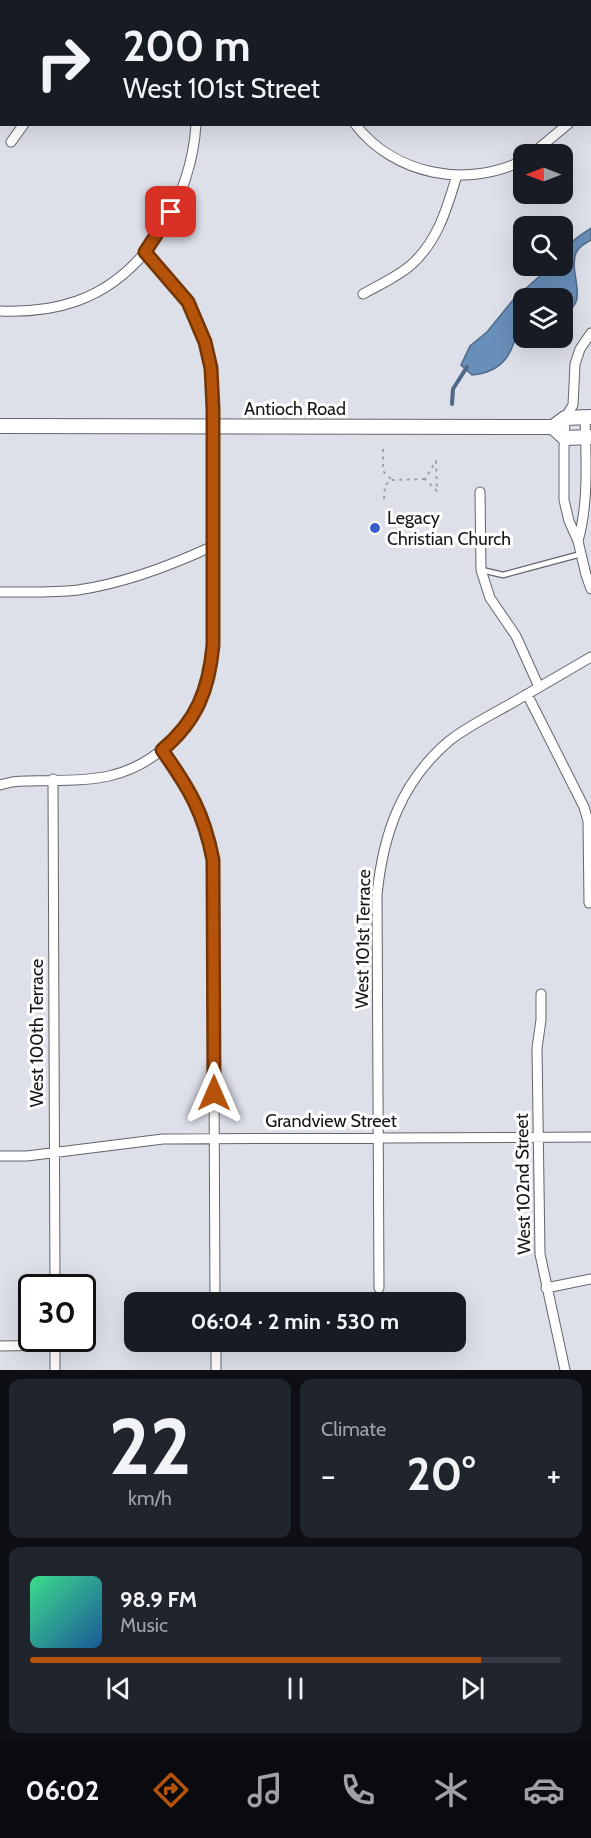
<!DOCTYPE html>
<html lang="en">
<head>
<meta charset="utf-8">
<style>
	body { margin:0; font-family:Cabin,sans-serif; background:#20242c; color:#f1f3f6; height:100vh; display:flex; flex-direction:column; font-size:22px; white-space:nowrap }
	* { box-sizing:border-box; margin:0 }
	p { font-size:20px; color:#9ea1a6 }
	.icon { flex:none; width:33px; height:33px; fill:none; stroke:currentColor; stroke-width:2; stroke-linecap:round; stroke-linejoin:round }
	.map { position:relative; height:1370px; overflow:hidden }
	.panel { display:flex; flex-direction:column; gap:9px; padding:9px; background:#0d0f14; flex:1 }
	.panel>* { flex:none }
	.banner { position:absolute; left:0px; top:0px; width:591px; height:126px; box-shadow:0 6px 24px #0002; background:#171b24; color:#f1f3f6; overflow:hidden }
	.needle { width:39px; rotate:270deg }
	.tools { position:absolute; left:513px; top:144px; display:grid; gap:12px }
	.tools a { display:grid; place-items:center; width:60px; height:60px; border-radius:12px; background:#171b24; box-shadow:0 6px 24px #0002; font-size:30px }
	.speed { position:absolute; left:18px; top:1274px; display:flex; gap:12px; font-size:30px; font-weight:700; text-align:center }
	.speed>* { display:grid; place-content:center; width:78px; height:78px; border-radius:50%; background:#171b24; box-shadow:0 6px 24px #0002; line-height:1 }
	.speed .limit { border:3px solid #111; border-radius:9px; background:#fff; color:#111 }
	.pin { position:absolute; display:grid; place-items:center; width:51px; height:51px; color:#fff; margin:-26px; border-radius:12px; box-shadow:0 3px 9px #0006 }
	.me { position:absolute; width:66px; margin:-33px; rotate:0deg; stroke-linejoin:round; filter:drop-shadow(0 0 4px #0008) }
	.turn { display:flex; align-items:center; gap:21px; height:126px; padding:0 24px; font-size:27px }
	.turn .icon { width:78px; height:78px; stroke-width:2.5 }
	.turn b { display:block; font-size:42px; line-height:51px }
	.big { font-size:45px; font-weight:700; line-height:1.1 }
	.panel .tile { flex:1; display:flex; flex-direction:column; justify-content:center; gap:9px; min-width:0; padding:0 21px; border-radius:12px; background:#20242c }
	.panel .dial { align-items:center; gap:0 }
	.dial b { font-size:78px; line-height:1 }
	.song { display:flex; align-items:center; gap:18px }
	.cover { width:72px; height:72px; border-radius:9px; background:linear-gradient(135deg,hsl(150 70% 55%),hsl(210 70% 35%)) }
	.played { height:6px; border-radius:3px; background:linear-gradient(90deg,#b45309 85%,#363941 85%) }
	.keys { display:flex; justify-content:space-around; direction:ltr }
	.heat { display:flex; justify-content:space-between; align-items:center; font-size:33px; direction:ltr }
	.panel .tiles { flex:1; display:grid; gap:9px; grid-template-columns:1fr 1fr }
	.tile:last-child { grid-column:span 2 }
	.trip { position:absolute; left:124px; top:1292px; width:342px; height:60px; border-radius:12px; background:#171b24; box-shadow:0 6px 24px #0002; font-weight:700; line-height:60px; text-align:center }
	.tabs { display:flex; height:96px; justify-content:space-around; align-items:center; background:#090b0e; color:#9ea1a6 }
	.tabs .icon { width:42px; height:42px }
	.tabs .active { color:#b45309 }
	.tabs b { font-size:27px; color:#f1f3f6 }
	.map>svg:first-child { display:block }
</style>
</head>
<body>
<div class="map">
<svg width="591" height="1370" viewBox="0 0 591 1370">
	<rect width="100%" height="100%" fill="#dddfe9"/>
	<!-- water -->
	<path fill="#688eba" stroke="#4f6a8a" stroke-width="1.5" d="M591,228v12c-5,3 -12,6 -15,13 -8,19 15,53 -13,59l-1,-14h-38l-1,22 -4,4c-6,29 -15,48 -47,51l-11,-10 9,-19 17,-14 26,-32 38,-34h11c0,-21 13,-27 29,-38z"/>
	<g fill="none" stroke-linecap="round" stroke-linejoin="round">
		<!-- stream -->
		<path stroke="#4f6a8a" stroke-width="4" d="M452,404l1,-15 14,-22"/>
		<!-- service casing -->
		<g stroke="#63656e" stroke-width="7">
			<path id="service" d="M482,570l21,5 78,-21"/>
		</g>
		<!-- minor casing -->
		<g stroke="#63656e" stroke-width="11">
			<path id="minor" d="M0,0l3,2
				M363,2l3,-2
				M449,2l1,-2
				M0,33l2,2
				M590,110l1,-1
				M355,124c39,51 112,65 169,36
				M11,142l13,-18
				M532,154l36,-30
				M363,294c16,-9 34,-17 48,-29 27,-24 36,-57 46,-90
				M0,311c26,1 52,-1 77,-10 70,-25 115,-105 119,-177
				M591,333l-11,16 -5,15 -2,41 -8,13 -1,30v52l5,21 9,20 8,34 5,14
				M480,492l1,78 9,28 26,38 23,51
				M578,541c11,-39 8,-83 7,-124l-3,-2
				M0,592c26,0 52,1 78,-2 48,-7 92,-24 135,-44
				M527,694l57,113 4,14 1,82h2
				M162,750c27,38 42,63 51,110l2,442
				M53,779l2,508
				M0,785l12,-3c32,-3 66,1 97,-6 44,-10 80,-44 96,-85 6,-15 7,-30 8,-45 0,-57 0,-114 0,-171 0,-52 4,-105 -16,-154 -11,-27 -33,-48 -52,-69
				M541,994v26l-4,28 3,206 25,116
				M0,1156h27l136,-17 428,-2
				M379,1288l-2,-393c6,-61 24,-113 72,-154 19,-15 42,-26 63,-38 26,-15 53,-31 79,-46
				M546,1288l45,-9
				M55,1338v32
				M216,1341v29
				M0,1346l55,-1"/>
		</g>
		<!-- secondary casing -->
		<g stroke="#63656e" stroke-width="16">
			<path id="secondary" d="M0,426l553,1 12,-9 26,-1
				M553,427l12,11 26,-1"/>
		</g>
		<!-- path -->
		<path stroke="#9fa1a9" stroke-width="2" stroke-dasharray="3 4.5" stroke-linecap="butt" d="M383,449v22l9,9
			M436,461l1,30 -12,-12z
			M384,499l1,-14 7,-5 33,-1"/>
		<!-- service -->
		<use href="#service" stroke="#fff" stroke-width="4.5"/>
		<!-- minor -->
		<use href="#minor" stroke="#fff" stroke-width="9"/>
		<!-- secondary -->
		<use href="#secondary" stroke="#fff" stroke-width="14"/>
	</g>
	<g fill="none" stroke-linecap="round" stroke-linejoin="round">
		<!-- route casing -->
		<g stroke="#753606" stroke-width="15">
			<path id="route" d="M171,212l-26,40 43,50 17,40 6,26 2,41v236c-4,44 -16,76 -51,105 27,38 42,63 51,110l1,233"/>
		</g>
		<!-- route -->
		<use href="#route" stroke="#b45309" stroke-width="10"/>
	</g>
	<!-- markers -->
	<circle fill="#375dcd" stroke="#fff" stroke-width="2" cx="375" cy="528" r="6"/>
	<g text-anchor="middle" stroke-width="6" stroke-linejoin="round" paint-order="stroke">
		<!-- street labels -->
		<g font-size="18" fill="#16161a" stroke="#fff">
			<text x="295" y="415">Antioch Road</text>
			<text transform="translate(363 939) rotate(-89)" y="6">West 101st Terrace</text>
			<text transform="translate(37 1033) rotate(-90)" y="6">West 100th Terrace</text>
			<text x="331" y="1127">Grandview Street</text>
			<text transform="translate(523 1184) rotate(-91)" y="6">West 102nd Street</text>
		</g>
		<!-- poi labels -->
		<g font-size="18" fill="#16161a" stroke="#fff" text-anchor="start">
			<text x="387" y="524">Legacy<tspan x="387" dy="21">Christian Church</tspan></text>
		</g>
	</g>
</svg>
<div class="tools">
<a><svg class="needle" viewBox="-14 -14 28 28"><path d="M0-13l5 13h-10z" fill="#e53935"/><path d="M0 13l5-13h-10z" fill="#9ea1a6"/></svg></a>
<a><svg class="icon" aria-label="search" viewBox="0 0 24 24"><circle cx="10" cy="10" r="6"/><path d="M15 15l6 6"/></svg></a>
<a><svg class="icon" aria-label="layers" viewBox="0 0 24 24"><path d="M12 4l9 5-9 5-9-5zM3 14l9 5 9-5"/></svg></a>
</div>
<div class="speed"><div class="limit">30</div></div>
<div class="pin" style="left:171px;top:212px;background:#d93025"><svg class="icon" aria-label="arrive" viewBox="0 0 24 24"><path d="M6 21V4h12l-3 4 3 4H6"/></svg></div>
<svg class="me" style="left:214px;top:1093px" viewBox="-20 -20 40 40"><path d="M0-17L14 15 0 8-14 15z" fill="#b45309" stroke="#fff" stroke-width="4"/></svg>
<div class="trip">06:04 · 2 min · 530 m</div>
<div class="banner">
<div class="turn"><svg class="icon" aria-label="right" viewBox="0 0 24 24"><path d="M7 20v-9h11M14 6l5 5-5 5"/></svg><div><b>200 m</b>West 101st Street</div></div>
</div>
</div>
<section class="panel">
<div class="tiles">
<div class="tile dial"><b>22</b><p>km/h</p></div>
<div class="tile"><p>Climate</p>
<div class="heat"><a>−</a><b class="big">20°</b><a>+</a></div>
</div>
<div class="tile">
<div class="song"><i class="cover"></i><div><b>98.9 FM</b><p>Music</p></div></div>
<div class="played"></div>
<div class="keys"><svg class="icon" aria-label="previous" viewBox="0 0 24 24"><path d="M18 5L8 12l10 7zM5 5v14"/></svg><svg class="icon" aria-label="pause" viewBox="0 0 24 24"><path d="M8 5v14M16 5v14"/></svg><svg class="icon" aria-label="next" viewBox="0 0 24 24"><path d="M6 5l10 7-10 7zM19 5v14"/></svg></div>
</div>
</div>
</section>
<nav class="tabs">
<b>06:02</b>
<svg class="icon active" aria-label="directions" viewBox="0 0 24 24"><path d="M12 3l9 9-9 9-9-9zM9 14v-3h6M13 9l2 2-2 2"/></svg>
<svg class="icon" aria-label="music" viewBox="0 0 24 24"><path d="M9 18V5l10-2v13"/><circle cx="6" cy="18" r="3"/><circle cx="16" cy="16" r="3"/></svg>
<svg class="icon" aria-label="phone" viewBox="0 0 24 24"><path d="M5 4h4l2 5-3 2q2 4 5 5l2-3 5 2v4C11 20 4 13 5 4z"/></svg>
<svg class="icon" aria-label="climate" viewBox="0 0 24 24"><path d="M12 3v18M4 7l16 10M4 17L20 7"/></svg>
<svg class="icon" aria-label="car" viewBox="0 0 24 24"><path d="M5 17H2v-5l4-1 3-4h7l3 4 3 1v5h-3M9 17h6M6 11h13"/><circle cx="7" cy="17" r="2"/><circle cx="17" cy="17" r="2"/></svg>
</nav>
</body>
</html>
